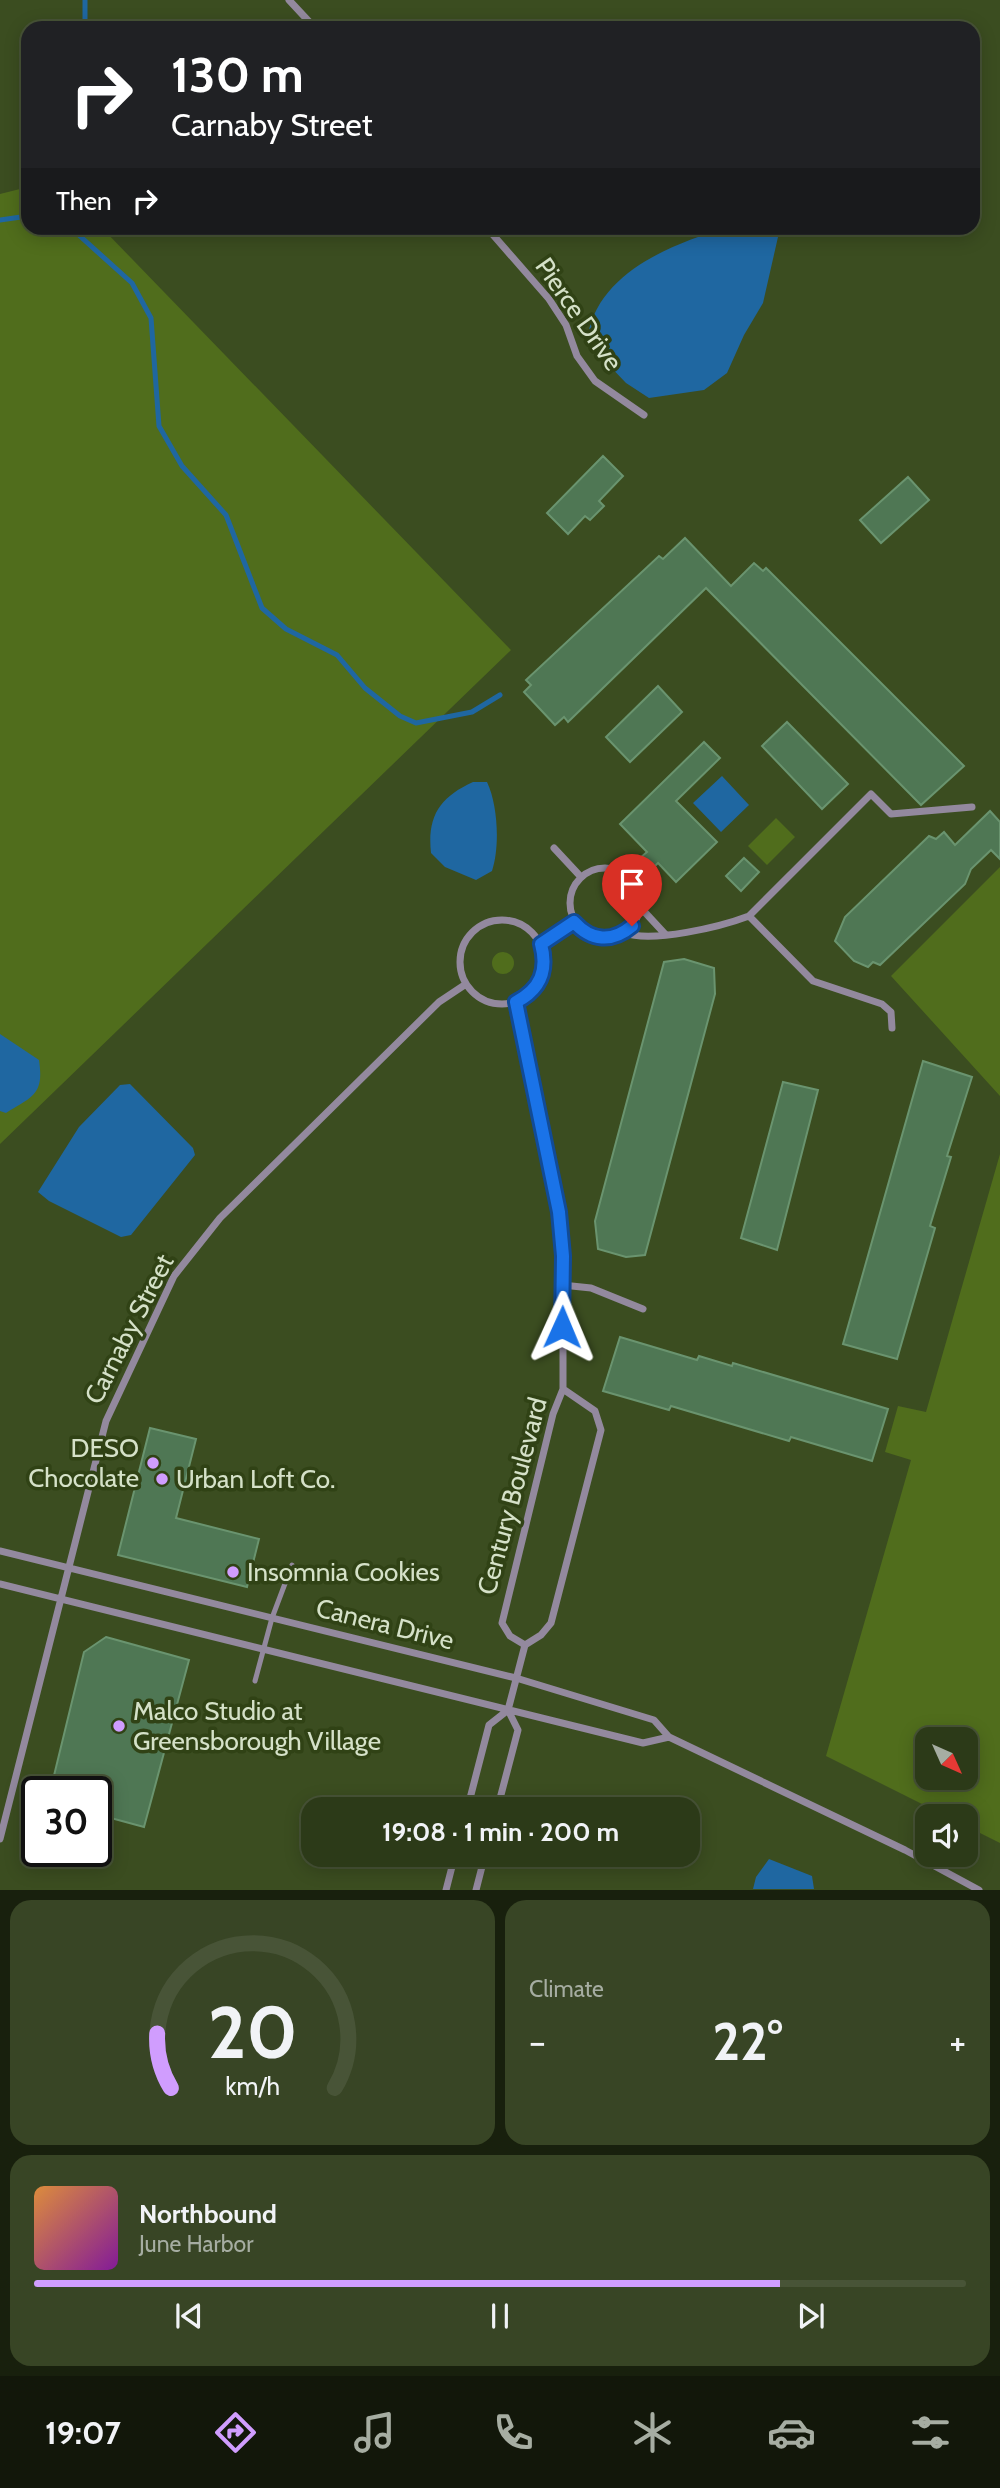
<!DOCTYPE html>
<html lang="en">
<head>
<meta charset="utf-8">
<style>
	body { margin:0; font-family:Cabin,sans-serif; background:#384525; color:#f1f3f6; height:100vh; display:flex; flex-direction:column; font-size:26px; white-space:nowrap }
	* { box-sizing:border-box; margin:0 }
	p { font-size:23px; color:#a6ada2 }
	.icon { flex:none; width:38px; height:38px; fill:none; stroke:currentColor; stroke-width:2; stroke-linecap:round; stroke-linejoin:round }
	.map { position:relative; height:1890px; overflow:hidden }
	.details { display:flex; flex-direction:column; gap:10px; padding:10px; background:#18200d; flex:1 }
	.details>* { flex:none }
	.top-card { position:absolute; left:21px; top:21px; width:959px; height:214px; border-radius:21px; box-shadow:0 4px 18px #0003,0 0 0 2px #485437; background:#202124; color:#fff; overflow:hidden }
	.needle { width:46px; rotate:135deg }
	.fabs { position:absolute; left:915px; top:1727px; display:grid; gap:14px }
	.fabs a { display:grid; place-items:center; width:63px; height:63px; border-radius:14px; background:#2c3a18; box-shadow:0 4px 18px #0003,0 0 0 2px #485437; font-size:35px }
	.speed { position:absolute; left:21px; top:1776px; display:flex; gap:14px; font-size:35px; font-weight:700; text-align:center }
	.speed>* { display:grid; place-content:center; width:91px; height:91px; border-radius:50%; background:#2c3a18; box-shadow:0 4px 18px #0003,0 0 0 2px #485437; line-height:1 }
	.speed .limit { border:4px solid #111; border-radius:10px; background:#fff; color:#111 }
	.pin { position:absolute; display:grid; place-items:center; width:60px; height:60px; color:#fff; margin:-72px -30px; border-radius:50% 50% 50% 0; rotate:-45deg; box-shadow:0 0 7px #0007 }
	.pin .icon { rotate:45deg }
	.me { position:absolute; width:77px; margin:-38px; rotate:1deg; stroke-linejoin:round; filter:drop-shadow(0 0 5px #0008) }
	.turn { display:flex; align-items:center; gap:24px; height:147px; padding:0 35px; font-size:32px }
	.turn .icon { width:91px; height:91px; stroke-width:2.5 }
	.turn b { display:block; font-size:49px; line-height:60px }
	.then { display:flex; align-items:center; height:66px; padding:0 35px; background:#0003; gap:14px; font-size:26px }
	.big { font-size:52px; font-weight:700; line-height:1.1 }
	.details .card { flex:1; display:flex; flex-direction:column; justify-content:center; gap:10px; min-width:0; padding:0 24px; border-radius:21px; background:#384525 }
	.details .dial { align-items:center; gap:0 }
	.dial svg { height:182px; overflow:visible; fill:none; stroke:#485437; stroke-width:7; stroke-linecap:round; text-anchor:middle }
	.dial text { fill:#f1f3f6; stroke:none }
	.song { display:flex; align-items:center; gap:21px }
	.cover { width:84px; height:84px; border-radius:10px; background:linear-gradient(135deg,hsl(30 70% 55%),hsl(290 70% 35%)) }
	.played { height:7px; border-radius:4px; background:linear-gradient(90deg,#d09dfe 80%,#485437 80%) }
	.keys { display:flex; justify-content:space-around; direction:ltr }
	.heat { display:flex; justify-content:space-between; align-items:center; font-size:38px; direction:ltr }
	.details .tiles { flex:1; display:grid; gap:10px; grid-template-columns:1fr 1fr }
	.card:last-child { grid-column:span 2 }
	.trip { position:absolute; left:301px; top:1797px; width:399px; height:70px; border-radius:21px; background:#2c3a18; box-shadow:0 4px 18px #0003,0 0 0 2px #485437; font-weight:700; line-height:70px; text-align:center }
	.tabs { display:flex; height:112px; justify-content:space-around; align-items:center; background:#12170a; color:#a6ada2 }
	.tabs .icon { width:49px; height:49px }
	.tabs .active { color:#d09dfe }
	.tabs b { font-size:32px; color:#f1f3f6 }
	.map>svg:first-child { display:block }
</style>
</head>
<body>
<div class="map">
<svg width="1000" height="1890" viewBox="0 0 1000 1890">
	<rect width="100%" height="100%" fill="#3b4d20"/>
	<!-- green -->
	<path fill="#506d1c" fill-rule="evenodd" d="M28,187v41h74l409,422 -511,494v-950z
		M776,818l19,19 -28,28 -19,-19z
		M1000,867v229l-109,-120z
		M492 963a11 11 0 1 1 22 0a11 11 0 1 1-22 0Z
		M1000,1154v689l-34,-17v-10h-20l-120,-60 85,-296 -26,-8 13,-46 28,6zM928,1740h38v38h-38z"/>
	<!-- water -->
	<path fill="#1f67a1" d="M726,228h47l5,9 -15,66 -19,32 -17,38 -23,17 -55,8 -23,-15 -22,-23 -16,-25c11,-62 83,-91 138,-107z
		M722,776l27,29 -28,27 -28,-29z
		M473,782h14c11,23 13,65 5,89l-16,9 -31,-13 -14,-14c-4,-37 9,-56 42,-71z
		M0,1034l39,26c5,34 -5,36 -33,53l-6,-2z
		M130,1084l63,64 2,7 -64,80 -10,2 -72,-36 -11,-9 41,-65 41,-42z
		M769,1859l43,17 2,13h-61l3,-12z"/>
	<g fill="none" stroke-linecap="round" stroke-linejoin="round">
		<!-- stream -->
		<path stroke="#1f67a1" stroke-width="5" d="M85,0v28
			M0,220l28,-4
			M71,228l61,55 19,35 8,108 23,40 44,49 36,93 24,21 51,26 28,33 35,28 16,7 56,-11 28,-17"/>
	</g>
	<!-- building -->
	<path fill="#4f7754" stroke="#6a946f" stroke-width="2" d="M603,456l20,20 -24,25 5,5 -14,14 -5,-4 -17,18 -21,-21z
		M908,477l21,23 -48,43 -21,-23z
		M685,538l46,48 23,-23 9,8 3,-3 198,198 -43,39 -215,-217 -138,134 -4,-5 -9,8 -31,-33 7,-7 -5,-5 133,-124 4,3z
		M658,686l24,26 -52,50 -24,-25z
		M787,722l61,62 -26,25 -60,-63z
		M704,742l16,16 -44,43 41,41 -41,40 -18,-19 -7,7 -11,-12 7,-6 -27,-28z
		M990,811l10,11v37l-9,-9 -20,19 -6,15 -85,81 -7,-3 -5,5 -14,-6 -19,-20 10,-24 84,-81 7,3 8,-7 11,13z
		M744,858l15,14 -18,19 -15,-15z
		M684,959l30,9 1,26 -70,261 -19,2 -28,-8 -3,-28 69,-259z
		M923,1061l49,16 -25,79 4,1 -21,69 5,2 -38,131 -54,-15z
		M783,1082l35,8 -41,160 -36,-12z
		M620,1337l77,23 2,-4 33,10 1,-3 155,46 -16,52 -81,-24 -2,4 -118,-35 -2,4 -66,-19z
		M150,1428l46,11 -20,79 83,21 -12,48 -129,-32z
		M106,1637l83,23 -45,167 -48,-13v-22h-46l34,-140z"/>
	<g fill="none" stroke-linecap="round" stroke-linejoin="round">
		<!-- service -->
		<path stroke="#93899e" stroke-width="5" d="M255,1681l17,-63 20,-53"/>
		<!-- minor -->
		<path stroke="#93899e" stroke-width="7" d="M289,0l26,28
			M487,228l62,71 17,26 11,31 18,25 49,34
			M554,848l27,29
			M570 903a35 35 0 1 1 70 0a35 35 0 1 1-70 0Z
			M640,907l25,27
			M749,916l64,65 69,23 9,8 1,16
			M460 962a42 42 0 1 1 84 0a42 42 0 1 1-84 0Z
			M624,933c29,10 96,-6 125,-17l122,-122 20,20 81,-7
			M541,944l33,-22
			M516,1002l43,210 4,44v133l-10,25 -51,209 8,13 15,9
			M562,1285l29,3 52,21
			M0,1551l516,127 138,42 15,17 236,113 74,40
			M0,1584l643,159 26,-6
			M467,1810l22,-85 19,-15 17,-65 16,-10 10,-12 50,-193 -6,-19 -32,-22
			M497,1810l21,-80 -10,-20
			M0,1839l106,-418 68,-145 46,-58 219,-216 27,-18
			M446,1890l9,-35
			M476,1890l9,-35"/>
	</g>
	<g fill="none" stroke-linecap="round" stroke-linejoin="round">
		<!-- route casing -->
		<g stroke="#114b97" stroke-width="18">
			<path id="route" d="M562,1327l1,-71 -4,-44 -43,-210c25,-13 32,-32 25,-58l33,-22c17,19 38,21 58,4"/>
		</g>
		<!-- route -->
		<use href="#route" stroke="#1a73e8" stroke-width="12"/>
	</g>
	<!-- markers -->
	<g fill="#d09dfe" stroke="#304215" stroke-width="2.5">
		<circle cx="153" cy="1463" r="7"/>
		<circle cx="162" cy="1479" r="7"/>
		<circle cx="233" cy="1572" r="7"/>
		<circle cx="119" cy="1726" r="7"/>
	</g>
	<g text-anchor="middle" stroke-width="7" stroke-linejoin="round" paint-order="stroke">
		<!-- street labels -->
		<g font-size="26" fill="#d5e1c8" stroke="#304215">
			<text transform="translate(579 314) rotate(55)" y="9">Pierce Drive</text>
			<text transform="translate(129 1329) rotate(-63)" y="9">Carnaby Street</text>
			<text transform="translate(512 1496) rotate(-75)" y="9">Century Boulevard</text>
			<text transform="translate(385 1624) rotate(14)" y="9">Canera Drive</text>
		</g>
		<!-- poi labels -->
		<g font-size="26" fill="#d5e1c8" stroke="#304215" text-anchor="start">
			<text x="139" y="1457" text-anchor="end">DESO<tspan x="139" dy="30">Chocolate</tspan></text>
			<text x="176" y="1488">Urban Loft Co.</text>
			<text x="247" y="1581">Insomnia Cookies</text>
			<text x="133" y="1720">Malco Studio at<tspan x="133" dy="30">Greensborough Village</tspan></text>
		</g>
	</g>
</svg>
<div class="fabs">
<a><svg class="needle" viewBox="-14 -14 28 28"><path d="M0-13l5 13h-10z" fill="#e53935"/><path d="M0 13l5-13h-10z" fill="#a6ada2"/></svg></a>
<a><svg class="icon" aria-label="sound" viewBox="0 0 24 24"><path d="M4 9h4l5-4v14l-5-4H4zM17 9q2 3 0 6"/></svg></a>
</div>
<div class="speed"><div class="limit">30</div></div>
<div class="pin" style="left:632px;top:926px;background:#d93025"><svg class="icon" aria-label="arrive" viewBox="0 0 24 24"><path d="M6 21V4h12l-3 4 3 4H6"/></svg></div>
<svg class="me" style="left:562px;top:1327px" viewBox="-20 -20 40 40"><path d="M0-17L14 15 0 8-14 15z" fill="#1a73e8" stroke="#fff" stroke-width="4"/></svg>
<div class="trip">19:08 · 1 min · 200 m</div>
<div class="top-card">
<div class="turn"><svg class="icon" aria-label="right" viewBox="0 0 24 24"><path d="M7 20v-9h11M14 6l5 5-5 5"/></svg><div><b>130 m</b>Carnaby Street</div></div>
<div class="then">Then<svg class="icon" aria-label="right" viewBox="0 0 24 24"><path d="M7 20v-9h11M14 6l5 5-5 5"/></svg></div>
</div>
</div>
<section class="details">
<div class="tiles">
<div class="card dial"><svg viewBox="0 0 100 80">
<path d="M14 69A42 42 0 1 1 86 69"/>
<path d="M14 69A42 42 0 0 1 8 45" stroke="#d09dfe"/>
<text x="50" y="56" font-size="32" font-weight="700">20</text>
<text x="50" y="72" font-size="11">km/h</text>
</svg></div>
<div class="card"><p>Climate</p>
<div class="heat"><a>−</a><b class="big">22°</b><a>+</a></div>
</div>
<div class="card">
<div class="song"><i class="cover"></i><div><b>Northbound</b><p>June Harbor</p></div></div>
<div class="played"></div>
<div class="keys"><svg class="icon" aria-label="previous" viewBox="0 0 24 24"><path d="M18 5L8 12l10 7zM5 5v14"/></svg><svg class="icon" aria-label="pause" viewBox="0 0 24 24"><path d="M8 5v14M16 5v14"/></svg><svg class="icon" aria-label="next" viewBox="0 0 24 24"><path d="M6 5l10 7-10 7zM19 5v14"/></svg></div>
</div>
</div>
</section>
<nav class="tabs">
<b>19:07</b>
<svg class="icon active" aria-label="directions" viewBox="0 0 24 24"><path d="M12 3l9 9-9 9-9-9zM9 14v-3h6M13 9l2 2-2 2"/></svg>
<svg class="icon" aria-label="music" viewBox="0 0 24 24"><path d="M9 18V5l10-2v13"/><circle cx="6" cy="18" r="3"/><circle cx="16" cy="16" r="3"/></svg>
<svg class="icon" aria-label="phone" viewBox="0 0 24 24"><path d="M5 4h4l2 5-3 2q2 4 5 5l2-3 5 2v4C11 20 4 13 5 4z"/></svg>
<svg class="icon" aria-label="climate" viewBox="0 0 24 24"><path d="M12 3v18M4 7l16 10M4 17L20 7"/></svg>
<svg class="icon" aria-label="car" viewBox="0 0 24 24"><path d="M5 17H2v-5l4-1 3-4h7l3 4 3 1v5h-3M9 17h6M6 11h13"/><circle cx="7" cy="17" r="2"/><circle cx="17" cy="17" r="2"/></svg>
<svg class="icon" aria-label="filters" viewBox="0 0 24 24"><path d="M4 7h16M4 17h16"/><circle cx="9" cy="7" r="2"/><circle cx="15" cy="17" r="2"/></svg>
</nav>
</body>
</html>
